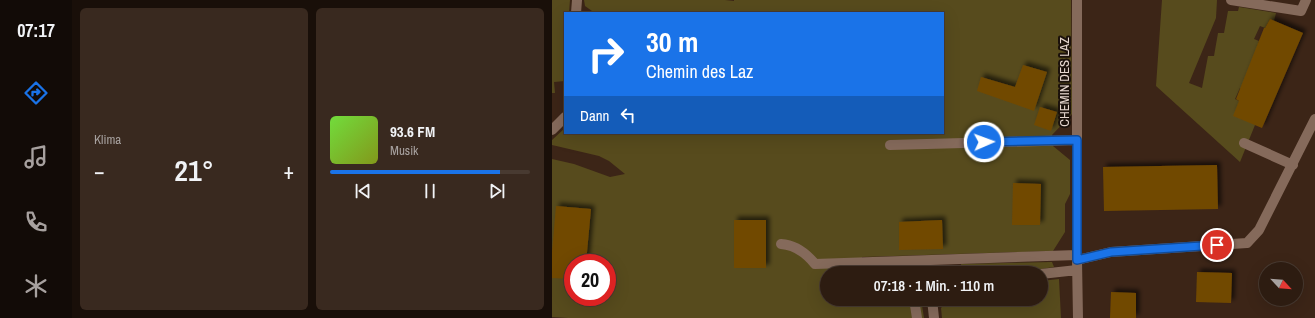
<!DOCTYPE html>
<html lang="de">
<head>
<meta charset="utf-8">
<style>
	body { margin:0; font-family:"Archivo Narrow",sans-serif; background:#39291f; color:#f1f3f6; height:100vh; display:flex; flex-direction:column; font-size:15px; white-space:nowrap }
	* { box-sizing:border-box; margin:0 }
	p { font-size:13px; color:#a7a19f }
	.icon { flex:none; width:22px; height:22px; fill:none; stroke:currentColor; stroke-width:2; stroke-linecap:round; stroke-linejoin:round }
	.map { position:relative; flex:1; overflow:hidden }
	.side { display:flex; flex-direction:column; gap:8px; padding:8px; background:#190f09; width:480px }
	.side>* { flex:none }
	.guide { position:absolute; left:12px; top:12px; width:380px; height:122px; border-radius:0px; box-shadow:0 4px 16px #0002,0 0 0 1px #483a31; background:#1a73e8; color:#fff; overflow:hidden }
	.needle { width:26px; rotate:116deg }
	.tools { position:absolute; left:707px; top:262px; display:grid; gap:8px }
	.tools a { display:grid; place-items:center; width:44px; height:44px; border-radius:50%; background:#2d1c11; box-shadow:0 4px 16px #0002,0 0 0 1px #483a31; font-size:20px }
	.speed { position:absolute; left:12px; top:254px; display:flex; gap:8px; font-size:20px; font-weight:700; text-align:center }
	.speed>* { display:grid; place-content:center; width:52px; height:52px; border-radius:50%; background:#2d1c11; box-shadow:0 4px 16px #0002,0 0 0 1px #483a31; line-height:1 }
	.speed .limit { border:6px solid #d22; background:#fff; color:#111 }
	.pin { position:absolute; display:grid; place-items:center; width:34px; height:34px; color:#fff; margin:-17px; border:2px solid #fff; border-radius:50%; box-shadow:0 1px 4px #0007 }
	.me { position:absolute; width:44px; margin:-22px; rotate:88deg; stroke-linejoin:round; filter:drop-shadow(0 0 3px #0008) }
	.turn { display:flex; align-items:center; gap:14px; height:84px; padding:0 16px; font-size:18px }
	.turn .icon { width:52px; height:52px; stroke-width:2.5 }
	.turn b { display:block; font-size:28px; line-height:34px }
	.then { display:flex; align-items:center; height:38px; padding:0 16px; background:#0003; gap:8px; font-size:15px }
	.big { font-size:30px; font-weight:600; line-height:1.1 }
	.side .widget { flex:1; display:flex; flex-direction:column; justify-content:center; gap:6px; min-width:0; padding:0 14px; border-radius:6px; background:#39291f }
	.song { display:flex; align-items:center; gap:12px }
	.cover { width:48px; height:48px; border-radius:6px; background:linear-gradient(135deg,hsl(100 70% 55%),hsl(70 70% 35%)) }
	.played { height:4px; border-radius:2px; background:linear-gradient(90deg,#1a73e8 85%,#483a31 85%) }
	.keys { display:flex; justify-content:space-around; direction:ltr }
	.heat { display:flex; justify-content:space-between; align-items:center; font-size:22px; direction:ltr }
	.side .tiles { flex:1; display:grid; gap:8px; grid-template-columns:repeat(2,1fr) }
	.trip { position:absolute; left:268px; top:266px; width:228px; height:40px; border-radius:20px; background:#2d1c11; box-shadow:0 4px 16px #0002,0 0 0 1px #483a31; font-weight:600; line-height:40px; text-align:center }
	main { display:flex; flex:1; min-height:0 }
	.tabs { display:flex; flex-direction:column; width:72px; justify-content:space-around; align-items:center; background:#120b07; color:#a7a19f }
	.tabs .icon { width:28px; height:28px }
	.tabs .selected { color:#1a73e8 }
	.tabs b { font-size:18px; color:#f1f3f6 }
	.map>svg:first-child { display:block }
</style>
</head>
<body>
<main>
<nav class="tabs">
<b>07:17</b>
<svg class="icon selected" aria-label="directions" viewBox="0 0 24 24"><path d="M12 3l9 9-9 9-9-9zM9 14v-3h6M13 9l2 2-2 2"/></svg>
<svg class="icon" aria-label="music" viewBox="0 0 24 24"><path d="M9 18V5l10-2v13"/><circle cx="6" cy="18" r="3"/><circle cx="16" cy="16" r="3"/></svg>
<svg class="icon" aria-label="phone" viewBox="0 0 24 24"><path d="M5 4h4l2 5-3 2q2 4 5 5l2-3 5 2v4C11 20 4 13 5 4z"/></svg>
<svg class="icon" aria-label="climate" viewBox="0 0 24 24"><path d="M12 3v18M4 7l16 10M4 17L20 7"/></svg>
</nav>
<section class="side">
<div class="tiles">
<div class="widget"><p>Klima</p>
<div class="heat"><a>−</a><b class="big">21°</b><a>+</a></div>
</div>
<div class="widget">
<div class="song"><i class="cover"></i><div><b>93.6 FM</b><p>Musik</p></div></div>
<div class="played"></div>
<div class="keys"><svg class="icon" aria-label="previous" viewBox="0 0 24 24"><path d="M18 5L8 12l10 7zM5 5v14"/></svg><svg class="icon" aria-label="pause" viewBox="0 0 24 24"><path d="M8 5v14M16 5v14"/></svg><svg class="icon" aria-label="next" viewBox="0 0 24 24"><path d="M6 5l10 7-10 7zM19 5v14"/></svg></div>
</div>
</div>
</section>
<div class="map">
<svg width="763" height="318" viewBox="0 0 763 318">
	<defs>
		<filter id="shadow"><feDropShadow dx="3.5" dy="-3.5" stdDeviation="2" flood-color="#0009"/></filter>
	</defs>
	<rect width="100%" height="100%" fill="#3c2517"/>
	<!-- green -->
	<path fill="#574b1d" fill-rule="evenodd" d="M0,0h18l-1,13h-4v68l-11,1 1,11h-3z
		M32,0h141l9,1v-1h337l1,114 -20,21 1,11 17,14v34l-5,10v28l-12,19 -191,6 -1,16h-34v26h94l3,19h-356l-16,-1v-158l22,5 36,13 15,-3 -16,-13 -10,-5 -47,-11v-5l13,-12v5h378v-120h-351v-2l-7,-5zM21,263h34v34h-34z
		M610,0h55l-1,18 -27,65 13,5 6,-32h6l4,-23h6l4,-22h10l1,-4 37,6 -2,8 -4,-2 -5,9 -5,-2 -6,13 5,2 -15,49 -4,-2 -5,11 4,2 16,24 -15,37 -84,-76z
		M500,262l2,5 -40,6h-52l-1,-9z
		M507,279l2,39h-119l-1,-10 8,-9h92v-18z"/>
	<!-- building -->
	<path fill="#714901" filter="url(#shadow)" d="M718,19l33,14 -41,95 -29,-12 6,-15 -3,-2 28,-71h1z
		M471,65l24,7 -13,39 -57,-20 4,-14 34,10z
		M488,107l17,5 -6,19 -17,-6z
		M665,165l1,44 -114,2 -1,-44z
		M461,183l28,1 -1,41h-28z
		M4,206l35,3 -5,54h-13v16l-21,-1v-26z
		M182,220h32v48h-32z
		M390,220l1,29 -44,1v-28z
		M645,272l35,1 -1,30 -35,-1z
		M559,292l25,1v25h-26z"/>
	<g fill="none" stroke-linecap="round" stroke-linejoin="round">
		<!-- minor -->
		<path stroke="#856a5b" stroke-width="10" d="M525,0v260l1,58
			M679,0l70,11 5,-11
			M24,13l1,-13
			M0,130l13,-13
			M692,143l49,22
			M338,145l187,-5
			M229,244c15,1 25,9 34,20l262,-9
			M525,260l34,-8 136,-9 12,-13 56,-111
			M489,274l36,-4
			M362,299l3,19
			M380,299l2,19"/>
	</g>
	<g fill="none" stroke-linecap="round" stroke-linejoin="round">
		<!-- route casing -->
		<g stroke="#114b97" stroke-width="10">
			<path id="route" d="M432,142l93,-2v120l34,-8 106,-7"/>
		</g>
		<!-- route -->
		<use href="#route" stroke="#1a73e8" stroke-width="7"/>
	</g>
	<g text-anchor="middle" stroke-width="4" stroke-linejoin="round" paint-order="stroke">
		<!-- street labels -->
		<g font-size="13" fill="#e7d7cf" stroke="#1b110b">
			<text transform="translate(512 82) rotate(-90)" y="5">CHEMIN DES LAZ</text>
		</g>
	</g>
</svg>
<div class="tools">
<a><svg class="needle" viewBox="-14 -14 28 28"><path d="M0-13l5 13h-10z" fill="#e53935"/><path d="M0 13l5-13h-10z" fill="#a7a19f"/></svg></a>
</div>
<div class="speed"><div class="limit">20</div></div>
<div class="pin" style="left:665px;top:245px;background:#d93025"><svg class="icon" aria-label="arrive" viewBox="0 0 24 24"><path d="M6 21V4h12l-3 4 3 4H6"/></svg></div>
<svg class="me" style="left:432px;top:142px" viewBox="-20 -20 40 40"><circle r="17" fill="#1a73e8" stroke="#fff" stroke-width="3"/><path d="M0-11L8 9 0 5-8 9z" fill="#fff"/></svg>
<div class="trip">07:18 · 1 Min. · 110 m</div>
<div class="guide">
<div class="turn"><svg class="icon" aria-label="right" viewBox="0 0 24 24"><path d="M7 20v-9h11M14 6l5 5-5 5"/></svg><div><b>30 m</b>Chemin des Laz</div></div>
<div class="then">Dann<svg class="icon" aria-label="left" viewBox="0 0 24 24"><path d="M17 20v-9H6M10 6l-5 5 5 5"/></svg></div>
</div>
</div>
</main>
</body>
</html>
